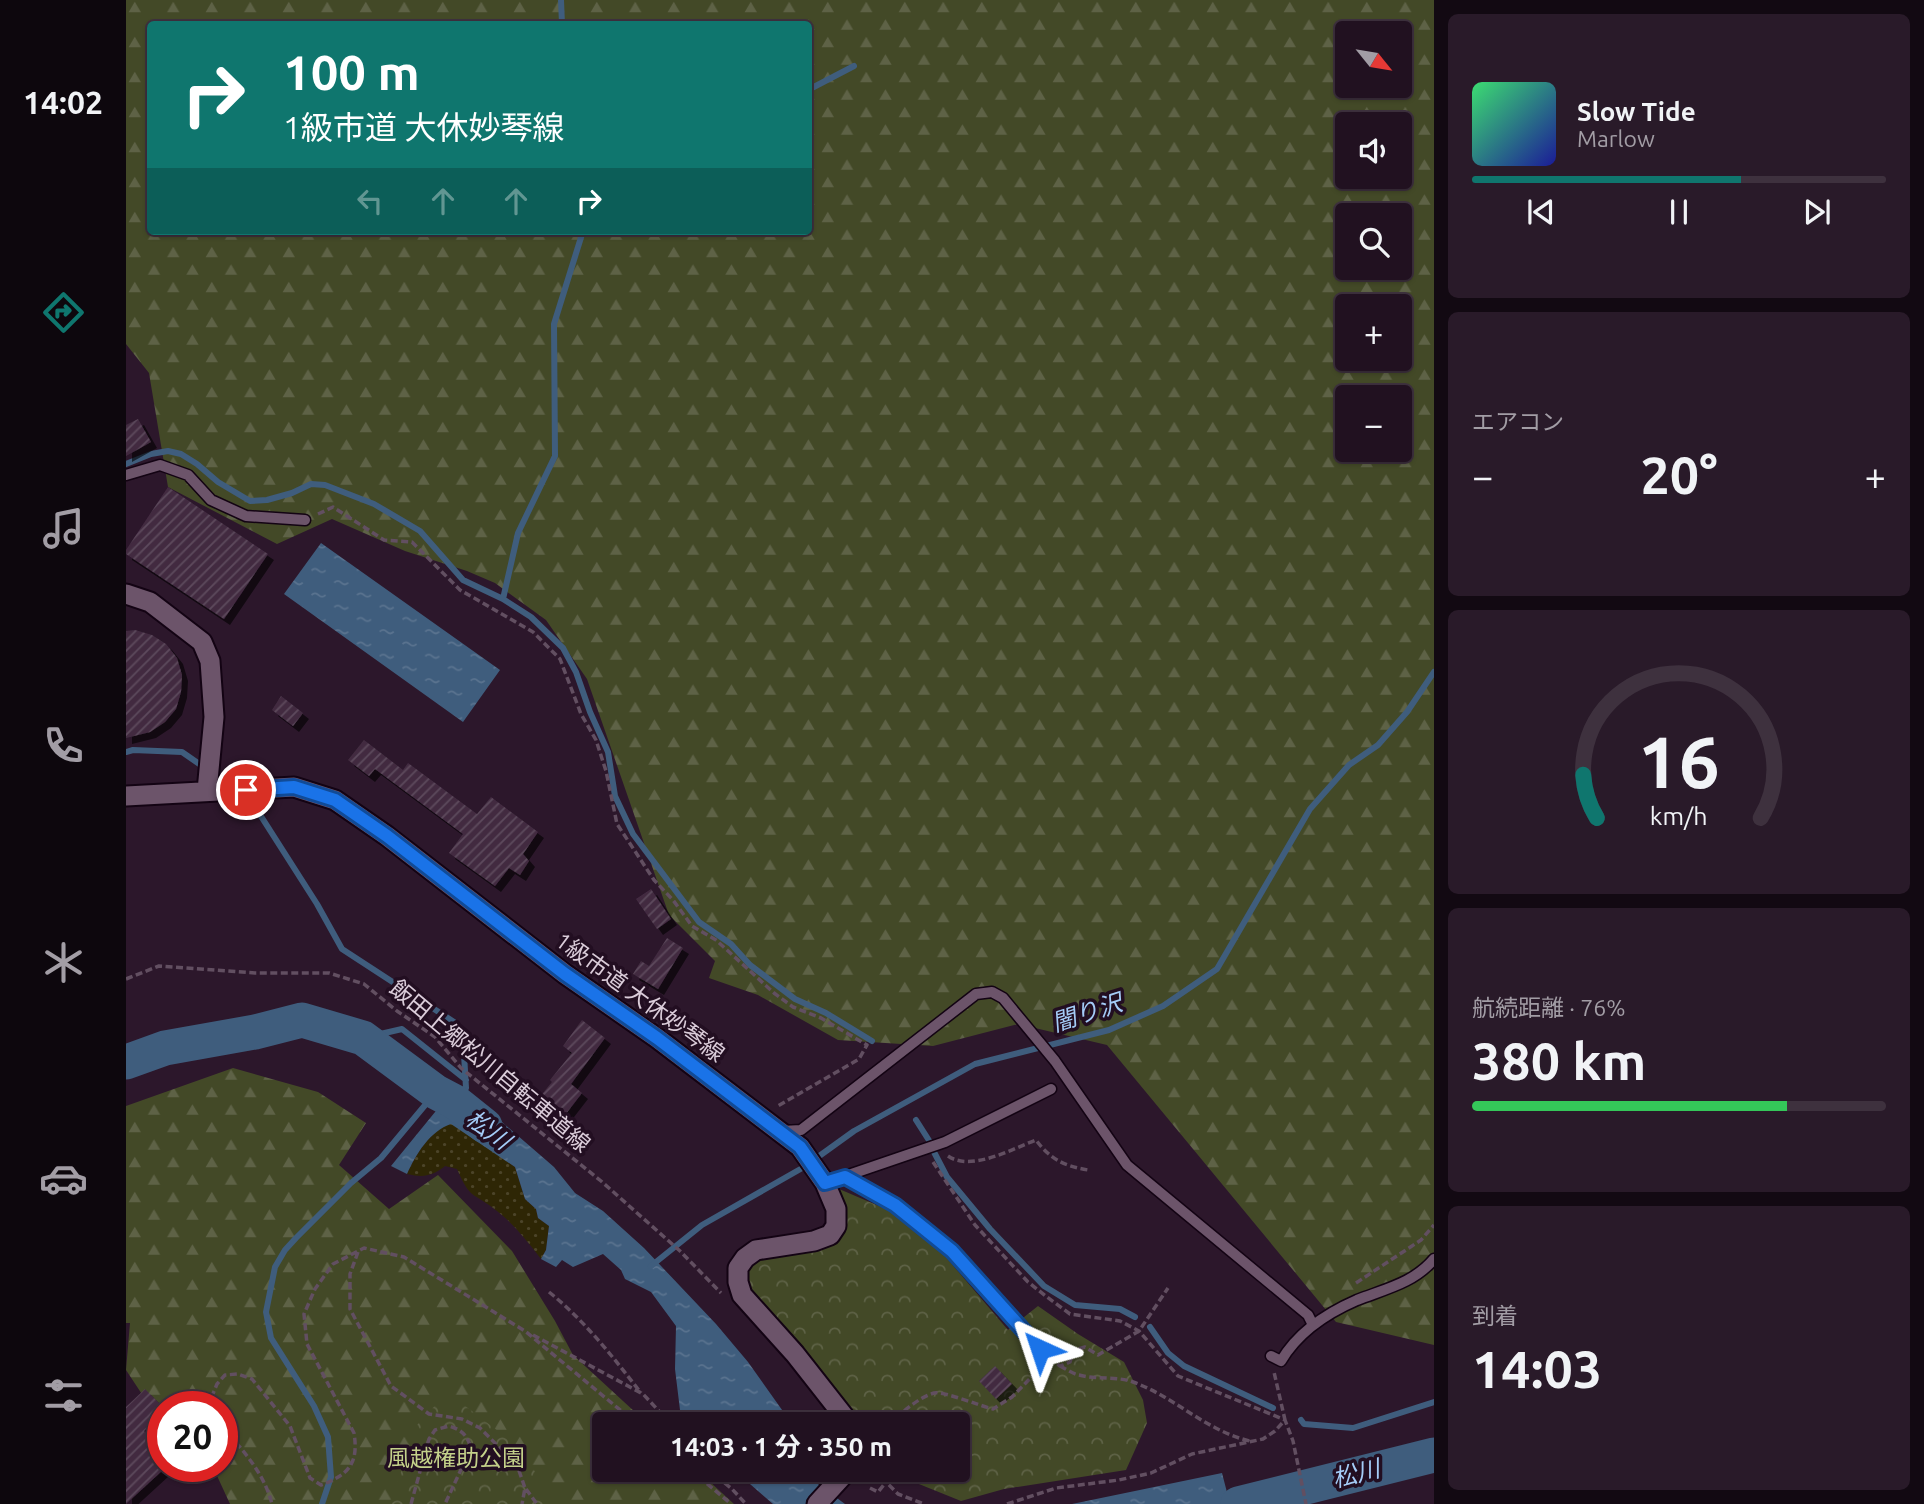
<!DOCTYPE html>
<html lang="ja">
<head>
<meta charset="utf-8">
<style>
	body { margin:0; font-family:Ubuntu,"Noto Sans JP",sans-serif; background:#291a29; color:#f1f3f6; height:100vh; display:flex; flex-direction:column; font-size:26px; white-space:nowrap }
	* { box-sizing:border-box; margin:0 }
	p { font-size:23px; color:#a29da5 }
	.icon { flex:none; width:38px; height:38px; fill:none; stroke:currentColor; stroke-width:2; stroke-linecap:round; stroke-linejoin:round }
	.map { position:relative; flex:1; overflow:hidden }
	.sheet { display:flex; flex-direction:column; gap:14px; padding:14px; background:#120912; width:490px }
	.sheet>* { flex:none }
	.guide { position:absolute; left:21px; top:21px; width:665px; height:214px; border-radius:7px; box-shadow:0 2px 5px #0004,0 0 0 2px #3e313e; background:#0f766e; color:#fff; overflow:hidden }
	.needle { width:46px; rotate:120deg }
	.fabs { position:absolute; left:1209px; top:21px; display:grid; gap:14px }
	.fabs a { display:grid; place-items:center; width:77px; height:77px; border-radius:7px; background:#211120; box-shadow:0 2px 5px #0004,0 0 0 2px #3e313e; font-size:35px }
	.speed { position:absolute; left:21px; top:1391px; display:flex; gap:14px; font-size:35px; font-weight:700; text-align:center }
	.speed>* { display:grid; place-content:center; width:91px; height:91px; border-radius:50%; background:#211120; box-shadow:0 2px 5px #0004,0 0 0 2px #3e313e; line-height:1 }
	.speed .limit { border:10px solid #d22; background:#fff; color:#111 }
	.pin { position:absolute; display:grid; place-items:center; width:60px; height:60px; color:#fff; margin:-30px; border:4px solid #fff; border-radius:50%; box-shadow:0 2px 7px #0007 }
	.me { position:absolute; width:77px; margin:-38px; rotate:318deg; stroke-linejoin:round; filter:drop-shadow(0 0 5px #0008) }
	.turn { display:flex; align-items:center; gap:24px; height:147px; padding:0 21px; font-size:32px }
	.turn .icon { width:91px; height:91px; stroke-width:2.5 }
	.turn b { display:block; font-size:49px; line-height:60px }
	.lanes { display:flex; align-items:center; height:66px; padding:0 21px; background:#0003; justify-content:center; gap:35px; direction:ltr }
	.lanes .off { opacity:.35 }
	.big { font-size:52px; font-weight:700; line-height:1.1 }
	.sheet .widget { flex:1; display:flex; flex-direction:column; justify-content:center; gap:10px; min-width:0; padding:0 24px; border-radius:10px; background:#291a29 }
	.sheet .dial { align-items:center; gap:0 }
	.dial svg { height:182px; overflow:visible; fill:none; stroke:#3e313e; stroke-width:7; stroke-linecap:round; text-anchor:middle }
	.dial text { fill:#f1f3f6; stroke:none }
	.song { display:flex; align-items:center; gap:21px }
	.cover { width:84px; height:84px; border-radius:10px; background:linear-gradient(135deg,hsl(140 70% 55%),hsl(240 70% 35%)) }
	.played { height:7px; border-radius:4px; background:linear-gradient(90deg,#0f766e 65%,#3e313e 65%) }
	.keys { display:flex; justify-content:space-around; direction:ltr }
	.heat { display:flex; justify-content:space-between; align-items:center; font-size:38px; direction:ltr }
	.charge { height:10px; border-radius:5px; background:linear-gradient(90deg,#34c759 76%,#3e313e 0) }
	.trip { position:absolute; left:466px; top:1412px; width:378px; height:70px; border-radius:7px; background:#211120; box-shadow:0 2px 5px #0004,0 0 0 2px #3e313e; font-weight:700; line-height:70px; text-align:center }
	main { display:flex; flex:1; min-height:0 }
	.tabs { display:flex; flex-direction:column; width:126px; justify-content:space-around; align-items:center; background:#0d070d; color:#a29da5 }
	.tabs .icon { width:49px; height:49px }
	.tabs .selected { color:#0f766e }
	.tabs b { font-size:32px; color:#f1f3f6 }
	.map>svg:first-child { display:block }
</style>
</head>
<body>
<main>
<nav class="tabs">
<b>14:02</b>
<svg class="icon selected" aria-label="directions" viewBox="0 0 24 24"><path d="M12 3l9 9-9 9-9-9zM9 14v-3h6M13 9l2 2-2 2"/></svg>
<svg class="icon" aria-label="music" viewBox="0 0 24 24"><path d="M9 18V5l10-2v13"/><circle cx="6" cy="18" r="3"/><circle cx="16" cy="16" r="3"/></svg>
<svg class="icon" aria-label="phone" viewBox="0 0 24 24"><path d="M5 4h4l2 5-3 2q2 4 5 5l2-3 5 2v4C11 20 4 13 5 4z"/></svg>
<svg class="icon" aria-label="climate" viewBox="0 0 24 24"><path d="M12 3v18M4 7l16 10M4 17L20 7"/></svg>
<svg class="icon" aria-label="car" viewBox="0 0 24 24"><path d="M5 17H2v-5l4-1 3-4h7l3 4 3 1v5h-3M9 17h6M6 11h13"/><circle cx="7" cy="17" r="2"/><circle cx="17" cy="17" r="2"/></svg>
<svg class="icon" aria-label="filters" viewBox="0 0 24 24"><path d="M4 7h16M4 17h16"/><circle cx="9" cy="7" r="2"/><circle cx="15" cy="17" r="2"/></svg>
</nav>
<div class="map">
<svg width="1308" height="1504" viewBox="0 0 1308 1504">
	<defs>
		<pattern id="forest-firs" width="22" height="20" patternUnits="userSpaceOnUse" patternTransform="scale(1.75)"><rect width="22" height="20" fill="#434927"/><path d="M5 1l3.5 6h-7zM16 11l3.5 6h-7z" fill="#5e6246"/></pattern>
		<pattern id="sand-dots" width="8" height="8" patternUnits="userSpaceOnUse" patternTransform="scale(1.75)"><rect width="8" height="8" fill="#2e2605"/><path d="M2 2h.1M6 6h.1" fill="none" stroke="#4c4429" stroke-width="1.8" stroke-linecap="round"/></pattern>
		<pattern id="park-crowns" width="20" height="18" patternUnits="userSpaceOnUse" patternTransform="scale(1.75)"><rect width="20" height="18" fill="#434927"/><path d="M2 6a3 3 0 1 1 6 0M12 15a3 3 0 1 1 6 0" fill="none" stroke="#5e6246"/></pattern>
		<pattern id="water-ripples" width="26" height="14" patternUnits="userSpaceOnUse" patternTransform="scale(1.75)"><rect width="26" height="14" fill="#3f5d7d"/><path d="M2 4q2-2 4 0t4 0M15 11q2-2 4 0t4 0" fill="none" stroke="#5a738f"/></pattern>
		<pattern id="building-hatch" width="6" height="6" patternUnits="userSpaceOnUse" patternTransform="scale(1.75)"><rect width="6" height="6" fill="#422c41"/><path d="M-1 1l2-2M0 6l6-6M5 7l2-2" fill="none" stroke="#5d495c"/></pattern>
		<filter id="shadow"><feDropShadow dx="6" dy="6" stdDeviation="0" flood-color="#0009"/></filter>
	</defs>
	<rect width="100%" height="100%" fill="#2c172b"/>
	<!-- forest -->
	<path fill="url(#forest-firs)" fill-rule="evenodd" d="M0,0h1308v1345l-98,-23 -229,-277 -89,-21 -85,22 -95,-6 -80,-45 -49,-17 6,-17 -46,-46 -82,-236 -41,-59 -51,-37 -28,-12 -62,-20 -73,-32 -55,25 -109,-57 -19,-114 -23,-29zM24,24h658v207h-658zM1222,33h52v53h-52zM1222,124h52v53h-52zM1222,215h52v53h-52zM1222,306h52v53h-52zM1222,397h52v53h-52z
		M107,1068l85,24 48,31 -27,42 50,44 49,-34 74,76 43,70 18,34 75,69h-44v46h93l37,34h-504l-17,-37 9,-1v-59h-59v19l-37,-56 4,-47h-4v-217z"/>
	<!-- sand -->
	<path fill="url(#sand-dots)" d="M325,1123l64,44 10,32 11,10 2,9 11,8 -3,24 -5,9c-13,-17 -27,-35 -44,-48 -25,-20 -26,-10 -40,-42l-12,-3c-13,10 -21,12 -38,8 9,-20 23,-43 44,-51z"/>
	<!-- park -->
	<path fill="url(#park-crowns)" d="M699,1183l68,29 52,44 63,74 30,-24 40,28 46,28 19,38 4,23 -21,47 -122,19 -43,12 -52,-21 -11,-10h59v-46h-107l-108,-129 3,-37 85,-23z
		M315,1399l23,6 56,43 31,49 11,7h-172l27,-79z"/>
	<!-- water -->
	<path fill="url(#water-ripples)" d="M195,543l179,127 -37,52 -179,-128z
		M327,1090l34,19 67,58 21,26 28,18 41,37 72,76 32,38 44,62h-101l-11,-14 -5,-41 1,-43 -25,-34 -26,-13 -4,-9 -18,-16 -30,13 -11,-7 -6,7 -15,-8 5,-9 3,-24 -11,-8 -2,-9 -11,-10 -10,-32 -64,-43c-21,7 -35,30 -44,50l-16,-8z
		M608,1470h71l2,6 38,28h-72z
		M1096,1473l8,31h-158z"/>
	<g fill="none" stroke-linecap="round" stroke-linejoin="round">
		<!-- stream -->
		<path stroke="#3f5d7d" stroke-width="6" d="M435,0l1,24
			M682,90l46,-24
			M0,464l25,-10 17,-3 13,3 16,10 21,18 32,19 17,-1 25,-7 19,-9 14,1 49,19 46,27 43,49 40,19 28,18 32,31 13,24 14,40 18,40 7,44 18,38 66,88 32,22 19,21 45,34 31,14 46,28
			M377,599l15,-66 37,-77 -1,-132 29,-93
			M0,752l7,-2 49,2 49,34
			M120,796l4,3 67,105 25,45 112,73 13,15 -3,17 2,34 -9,13
			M237,1038l39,-9 64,51
			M790,1120l14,22
			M808,1152l13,25 43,52 54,57 31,19 45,4 15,8
			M525,1266l51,-41 102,-58 50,-36 121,-67 134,-34 54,-24 54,-37 93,-160 39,-44 29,-20 29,-33 27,-40
			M1024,1327l18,26 16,13 89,42
			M1175,1420l3,4 49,4 81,-26
			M196,1504l9,-27 -3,-40 -14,-31 -43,-68 -5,-26 9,-45 10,-17 11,-12 55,-55 30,-25 55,-66"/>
		<!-- river -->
		<path stroke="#3f5d7d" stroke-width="35" d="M0,1062l39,-14 90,-16 47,-12 61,18 73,54 19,10 30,24
			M1112,1504l196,-49"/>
	</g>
	<!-- building -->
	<path fill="url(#building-hatch)" filter="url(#shadow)" d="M12,419l13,23 -25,14v-31z
		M42,487l100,67 -44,65 -98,-65v-4z
		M9,630l17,5 14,9 11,14 5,17 -1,17 -5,17 -11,13 -15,10 -24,6v-107z
		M155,696l22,17 -10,13 -21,-16z
		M238,740l39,30 5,-7 69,51 14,-17 47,35 -15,22 6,7 -9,14 -11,-7 -14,18 -46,-33 14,-19 -88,-65 -6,7 -21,-16z
		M525,889l20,30 -14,10 -21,-30z
		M541,938l16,10 -25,41 -25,-15 8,-13 8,5z
		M456,1020l23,18 -34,46 11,9 -24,31 -25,-19 19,-23 -2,-2 22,-27 -9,-7z
		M869,1366l17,18 -16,15 -17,-18z
		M19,1389l18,18v6l-19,18 19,21v18l-37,34v-97z"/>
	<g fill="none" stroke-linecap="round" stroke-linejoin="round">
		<!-- service casing -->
		<g stroke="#130313" stroke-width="13">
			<path id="service" d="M0,475l34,-10 28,10 23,25 35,16 59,4
				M656,1131l19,-1 175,-136 16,-2 11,6 52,63 72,104 181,150 5,10
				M719,1177l50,28 57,45 88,99
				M699,1183l120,-41 106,-53
				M1145,1356l10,5c17,-29 46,-48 76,-61 28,-11 57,-17 77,-41"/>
		</g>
		<!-- minor casing -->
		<g stroke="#130313" stroke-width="23">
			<path id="minor" d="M0,594l24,8 52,40 8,19 4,56 -7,74
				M0,796l168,-9 41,13 52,36 178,138 92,64 143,109 25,36 11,26v17l-6,9 -16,6 -58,9 -11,8 -7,10v14l4,13 53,59 55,70
				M691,1504l31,-34"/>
		</g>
		<!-- path -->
		<path stroke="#624f61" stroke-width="3.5" stroke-dasharray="7 3.5" stroke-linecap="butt" d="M192,514l15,-7 51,33 28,2 48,48 73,42 27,27 21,55 15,26 10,31 11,53 37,56 19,20 19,26 24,14 58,53 19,14 28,11 46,27 -8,14 -81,47
			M0,979l33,-13 96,7h74l35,11 33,27 38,26 26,31 140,113 79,70 41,42
			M822,1156c23,16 64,-7 88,-16 14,19 28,26 52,30
			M807,1162l42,63 53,57 19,15 23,17 50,7 19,10 39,45 107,44 8,21 13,63
			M232,1252l-8,22v35l41,77 38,28 33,5 18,9 37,37 8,23 -3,16
			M1230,1283l65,-43 13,-15
			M423,1292c36,29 64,65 92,101
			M407,1335l110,59 28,30
			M923,1358l11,8 10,-4 4,-12 11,-3 13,8 41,-24 29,-43
			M934,1366c6,3 13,8 19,9 18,5 38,1 54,7 42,15 73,49 117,59
			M87,1407l-3,-6 7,-17 8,-9 13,-1 14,5 38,47 20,52 11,7c27,-10 38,-21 33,-52l-47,-89 -3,-30 11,-25 18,-25 31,-16 40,9 121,74 112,93
			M762,1424c13,-10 29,-26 46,-31 10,-2 46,13 59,16l19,-12 35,-36
			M96,1427c21,23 42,46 50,77
			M565,1470l40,34
			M582,1470l23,18 15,16
			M748,1470l24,24 26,10
			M744,1488l8,4 8,-10
			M400,1489l11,15
			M285,1504l18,-65 6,-9 14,-4c13,4 18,9 22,22l-26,56
			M881,1504l49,-16 63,-8 32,-7 41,-19 71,-15 12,-8 10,-11 -11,-48"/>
		<!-- service -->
		<use href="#service" stroke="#6c546a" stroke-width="10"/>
		<!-- minor -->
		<use href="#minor" stroke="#6c546a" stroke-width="19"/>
	</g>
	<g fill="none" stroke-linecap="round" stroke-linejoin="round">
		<!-- route casing -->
		<g stroke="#114b97" stroke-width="18">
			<path id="route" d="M120,790l48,-3 41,13 52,36 178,138 92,64 143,109 25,36 20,-6 50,28 57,46 88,98"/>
		</g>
		<!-- route -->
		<use href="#route" stroke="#1a73e8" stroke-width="12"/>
	</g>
	<g text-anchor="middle" stroke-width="7" stroke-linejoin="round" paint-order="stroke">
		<!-- street labels -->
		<g font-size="23" fill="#daccd9" stroke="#220e21">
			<text transform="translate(514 997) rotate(36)" y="8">1級市道 大休妙琴線</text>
			<text transform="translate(364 1066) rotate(40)" y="8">飯田上郷松川自転車道線</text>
		</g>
		<!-- park labels -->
		<g font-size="23" fill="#c4d18a" stroke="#220e21">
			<text x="330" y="1466">風越権助公園</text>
		</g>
		<!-- water labels -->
		<g font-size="24" font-style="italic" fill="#a4ccf7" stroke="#220e21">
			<text transform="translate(961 1013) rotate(-18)" y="8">闇り沢</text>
			<text transform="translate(362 1130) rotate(36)" y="8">松川</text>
			<text transform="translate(1230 1474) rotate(-14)" y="8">松川</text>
		</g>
	</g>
</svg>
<div class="fabs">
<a><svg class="needle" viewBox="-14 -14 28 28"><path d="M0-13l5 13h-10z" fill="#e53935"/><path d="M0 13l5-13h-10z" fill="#a29da5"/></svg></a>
<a><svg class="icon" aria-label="sound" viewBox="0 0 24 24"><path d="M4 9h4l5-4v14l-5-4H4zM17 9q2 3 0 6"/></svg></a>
<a><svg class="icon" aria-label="search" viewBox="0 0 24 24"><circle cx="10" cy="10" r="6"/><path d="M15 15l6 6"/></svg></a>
<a>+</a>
<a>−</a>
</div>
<div class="speed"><div class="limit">20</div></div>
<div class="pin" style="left:120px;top:790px;background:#d93025"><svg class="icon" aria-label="arrive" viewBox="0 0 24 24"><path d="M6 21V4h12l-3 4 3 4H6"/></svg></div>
<svg class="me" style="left:914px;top:1349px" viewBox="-20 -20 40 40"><path d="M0-17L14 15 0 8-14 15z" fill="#1a73e8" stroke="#fff" stroke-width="4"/></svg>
<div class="trip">14:03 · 1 分 · 350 m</div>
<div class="guide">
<div class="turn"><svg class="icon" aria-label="right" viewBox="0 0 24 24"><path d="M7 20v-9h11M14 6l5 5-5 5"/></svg><div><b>100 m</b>1級市道 大休妙琴線</div></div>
<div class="lanes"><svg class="icon off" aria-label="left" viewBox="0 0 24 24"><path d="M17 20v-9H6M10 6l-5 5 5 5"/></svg><svg class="icon off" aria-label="ahead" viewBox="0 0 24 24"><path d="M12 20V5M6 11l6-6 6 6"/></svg><svg class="icon off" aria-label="ahead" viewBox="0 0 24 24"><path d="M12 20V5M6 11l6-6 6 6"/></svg><svg class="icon" aria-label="right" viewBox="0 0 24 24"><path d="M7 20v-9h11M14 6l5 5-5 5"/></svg></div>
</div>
</div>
<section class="sheet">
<div class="widget">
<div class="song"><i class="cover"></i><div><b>Slow Tide</b><p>Marlow</p></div></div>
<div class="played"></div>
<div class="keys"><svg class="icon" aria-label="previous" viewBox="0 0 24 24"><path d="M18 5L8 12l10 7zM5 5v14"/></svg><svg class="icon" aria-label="pause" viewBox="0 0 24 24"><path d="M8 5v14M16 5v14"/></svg><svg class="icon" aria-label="next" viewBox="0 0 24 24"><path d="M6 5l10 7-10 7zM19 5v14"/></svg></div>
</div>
<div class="widget"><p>エアコン</p>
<div class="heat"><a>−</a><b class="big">20°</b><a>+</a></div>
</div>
<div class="widget dial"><svg viewBox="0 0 100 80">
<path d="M14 69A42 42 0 1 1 86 69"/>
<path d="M14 69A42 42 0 0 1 8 50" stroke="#0f766e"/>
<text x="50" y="56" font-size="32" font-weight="700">16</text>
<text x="50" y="72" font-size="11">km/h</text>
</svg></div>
<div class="widget"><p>航続距離 · 76%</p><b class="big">380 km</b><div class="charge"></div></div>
<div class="widget"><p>到着</p><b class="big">14:03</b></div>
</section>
</main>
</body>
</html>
